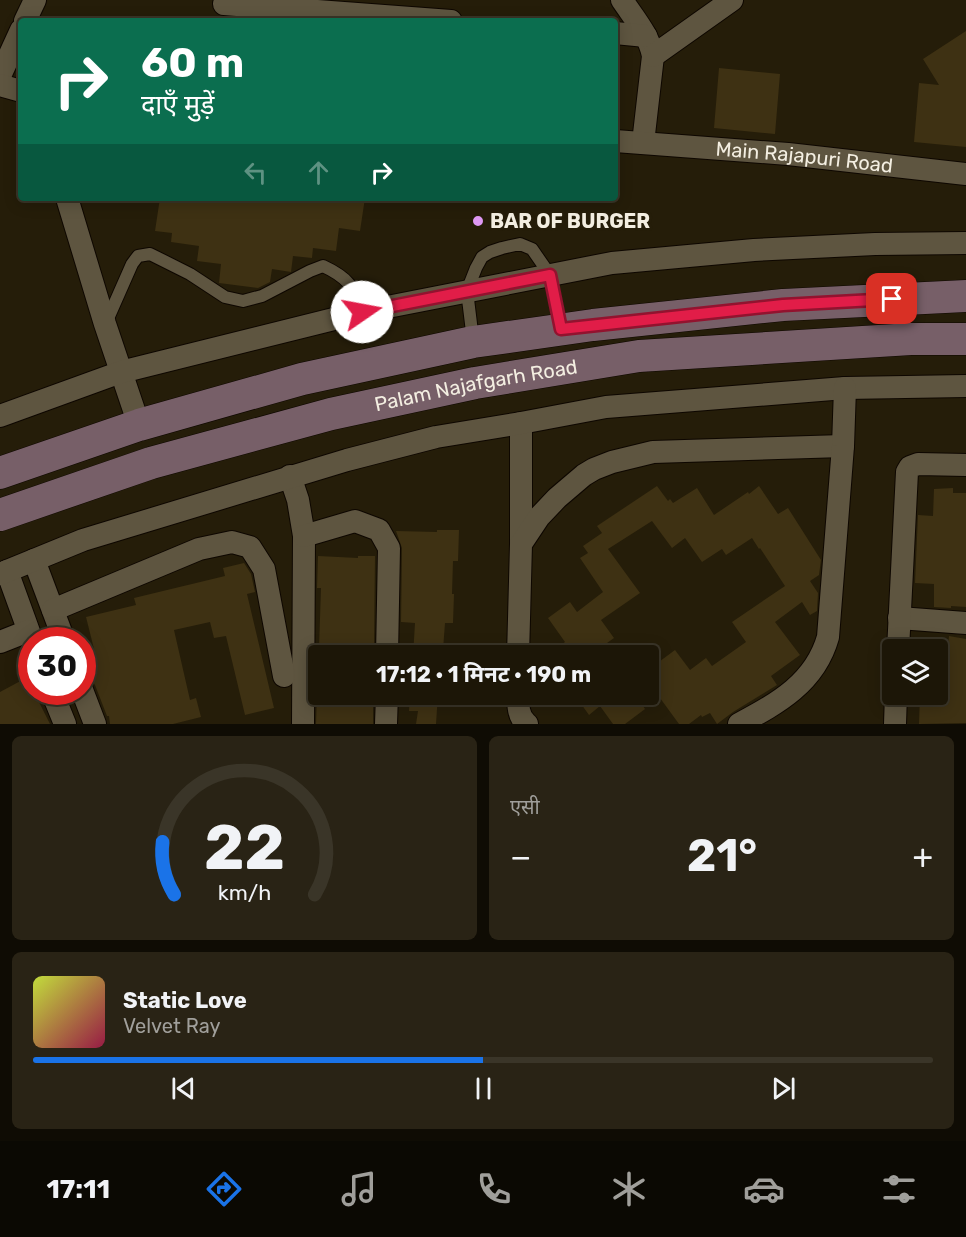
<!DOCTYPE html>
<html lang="hi">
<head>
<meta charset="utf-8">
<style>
	body { margin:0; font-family:Rubik,"Noto Sans Devanagari",sans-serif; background:#292315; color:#f1f3f6; height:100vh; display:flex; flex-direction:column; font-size:22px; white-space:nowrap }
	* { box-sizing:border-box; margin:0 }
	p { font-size:20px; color:#a09f9b }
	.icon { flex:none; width:33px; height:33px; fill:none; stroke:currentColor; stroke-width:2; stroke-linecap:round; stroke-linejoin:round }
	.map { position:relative; height:724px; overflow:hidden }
	.drawer { display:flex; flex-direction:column; gap:12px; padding:12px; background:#0f0c04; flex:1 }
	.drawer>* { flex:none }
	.hud { position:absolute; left:18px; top:18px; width:600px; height:183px; border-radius:6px; box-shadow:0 3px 15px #0003,0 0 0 2px #3a3528; background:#0b6e4f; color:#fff; overflow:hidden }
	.buttons { position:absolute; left:882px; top:639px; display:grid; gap:12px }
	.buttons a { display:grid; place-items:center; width:66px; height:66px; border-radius:6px; background:#1c1607; box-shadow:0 3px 15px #0003,0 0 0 2px #3a3528; font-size:30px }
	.speed { position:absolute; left:18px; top:627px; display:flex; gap:12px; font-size:30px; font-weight:700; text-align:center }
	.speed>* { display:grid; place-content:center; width:78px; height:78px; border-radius:50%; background:#1c1607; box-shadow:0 3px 15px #0003,0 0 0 2px #3a3528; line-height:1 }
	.speed .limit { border:9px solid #d22; background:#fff; color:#111 }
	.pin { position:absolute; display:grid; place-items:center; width:51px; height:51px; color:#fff; margin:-26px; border-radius:12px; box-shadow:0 3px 9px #0006 }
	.me { position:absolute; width:66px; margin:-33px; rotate:78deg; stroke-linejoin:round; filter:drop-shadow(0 0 4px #0008) }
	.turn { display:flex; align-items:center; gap:21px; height:126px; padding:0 24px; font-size:27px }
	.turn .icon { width:78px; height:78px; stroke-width:2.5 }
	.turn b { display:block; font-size:42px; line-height:51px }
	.lanes { display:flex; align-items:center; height:57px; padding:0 24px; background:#0003; justify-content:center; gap:30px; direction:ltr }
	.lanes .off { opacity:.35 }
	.big { font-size:45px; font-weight:700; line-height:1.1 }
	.drawer .card { flex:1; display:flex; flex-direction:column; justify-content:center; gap:9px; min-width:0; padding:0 21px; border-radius:9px; background:#292315 }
	.drawer .dial { align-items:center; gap:0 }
	.dial svg { height:156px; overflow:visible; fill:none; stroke:#3a3528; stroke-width:7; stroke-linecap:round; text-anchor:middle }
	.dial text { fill:#f1f3f6; stroke:none }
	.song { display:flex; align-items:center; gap:18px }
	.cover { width:72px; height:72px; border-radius:9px; background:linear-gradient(135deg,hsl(70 70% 55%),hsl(340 70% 35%)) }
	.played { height:6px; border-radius:3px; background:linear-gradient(90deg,#1a73e8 50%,#3a3528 50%) }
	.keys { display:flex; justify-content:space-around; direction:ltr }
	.heat { display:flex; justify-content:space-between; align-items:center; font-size:33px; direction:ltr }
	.drawer .tiles { flex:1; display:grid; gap:12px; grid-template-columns:1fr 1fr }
	.card:last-child { grid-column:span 2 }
	.trip { position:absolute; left:308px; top:645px; width:351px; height:60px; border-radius:6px; background:#1c1607; box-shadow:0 3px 15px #0003,0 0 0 2px #3a3528; font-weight:700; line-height:60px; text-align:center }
	.tabs { display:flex; height:96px; justify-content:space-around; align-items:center; background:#0b0903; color:#a09f9b }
	.tabs .icon { width:42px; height:42px }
	.tabs .selected { color:#1a73e8 }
	.tabs b { font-size:27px; color:#f1f3f6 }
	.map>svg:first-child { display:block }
</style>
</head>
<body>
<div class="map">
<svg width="966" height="724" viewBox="0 0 966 724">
	<rect width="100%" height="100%" fill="#251d09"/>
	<!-- building -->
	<path fill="#3e3113" d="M966,31v116l-52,-5 5,-59 20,2 -16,-26z
		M719,68l61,6 -5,60 -61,-6z
		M160,198h205l-5,33 -21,-3 -3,23 -23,-3 -1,10 -19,-2 -2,16 -19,-3 -2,13 -12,6 -39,-5 2,-19 -24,-3 2,-15 -28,-4 1,-9 -17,-2z
		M657,486l11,15 2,-2 3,4 24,-15 17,27 34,-23 1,2 10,-8 19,28 10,-6 33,52 -2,15 -9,6 8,12 -1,18 -7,4 -8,-13 -27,20 25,33 -29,21 6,9 -44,27 -16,12 -7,-11 -8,4 -1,-2 -12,9h-10l-19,-26 -12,9v-37l27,-20 15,20 16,-12 6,8 34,-24 -14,-20 53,-36 -25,-38 -1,1 -7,-11 -26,17 -4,-6 -20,13 -17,-24 -13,10 -20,-27 -44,28 32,44 -39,27 13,18 -14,10 6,8h-59l18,-14 -17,-24 22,-16 7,10 26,-20 -23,-34 8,-5 -5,-7 19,-13 -5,-7z
		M953,488v5h13v114l-15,-1v2l-17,-1v-23l-19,-1 3,-68 15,1 1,-27z
		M437,530h22l-1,31h-5l-1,33h2l-1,29h-8l-2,27h-3v6h-27l2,-33 -14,-1 1,-74 -6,-17 41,1z
		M318,556l40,2v-2h17l-1,93 -55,-1 2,-60h-4z
		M244,563l7,11 4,18 -8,2 27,114 -29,7 -19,-79 -12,2 -4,-16 -36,8 16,70 6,-2 5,19 -28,7h-63l-1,-8h-2l-12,-31 -3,-4 -5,-22 9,-2 -10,-40 50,-12 -2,-7 91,-22 -2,-8z
		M949,636l17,3v84l-47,1 1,-30h18v-22l8,-4z
		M26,678l6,10v4h2l16,32h-50v-32z
		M317,694h56v30h-57z
		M410,694h28l-2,30h-20l2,-13h-9z
		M574,694h61l10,15 -20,15h-12l-13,-18 -11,9z"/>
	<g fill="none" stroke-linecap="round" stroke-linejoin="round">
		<!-- service casing -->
		<g stroke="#0e0700" stroke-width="14">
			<path id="service" d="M106,323l26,-59 6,-8 12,-2 40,20 35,23 18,4 19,-5 48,-25 13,-5c24,11 32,21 39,46
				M473,340l-6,-49 9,-23 6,-11 8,-5 12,-4 18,-4 12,5 18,26 11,53"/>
		</g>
		<!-- minor casing -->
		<g stroke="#0e0700" stroke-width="24">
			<g id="minor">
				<path d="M622,0c12,18 27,35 31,56l-10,87"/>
				<path d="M224,4l227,17"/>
				<path d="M25,21l10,-21"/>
				<path d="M615,33l31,3"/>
				<path d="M653,56l79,-56"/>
				<path d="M0,76l21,-46"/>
				<path d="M0,85l21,6"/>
				<path id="s1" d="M615,141l173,13 178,20"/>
				<path d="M67,198l38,126 34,101"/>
				<path d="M0,416l121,-44 241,-60 250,-49 142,-13 121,-6 91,-1"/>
				<path d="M290,476l8,24 6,36 -1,188"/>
				<path d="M304,536l51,-15 24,9 10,18 -2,108"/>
				<path d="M521,544v-121"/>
				<path d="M34,560l30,80"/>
				<path d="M7,571l25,69"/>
				<path d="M0,574l83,-34 264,-80 89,-23 85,-14 85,-16 239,-19 121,-2"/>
				<path d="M53,610l146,-61 33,-7 18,5 14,22 20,107"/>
				<path d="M899,618l67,5"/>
				<path d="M0,642l28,-11"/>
				<path d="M898,650l9,-178 3,-5 8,-3 48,1"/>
				<path d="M518,656l3,-112 18,-27 18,-19 27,-23 10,-6 18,-7 41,-10 190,-6"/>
				<path d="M82,690l13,34"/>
				<path d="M52,692l13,32"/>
				<path d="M518,694c0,11 0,23 9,30"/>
				<path d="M386,724l1,-30"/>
				<path d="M739,724c39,-21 76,-41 89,-87l15,-191 2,-58"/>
				<path d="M895,724l1,-30"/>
			</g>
		</g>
		<!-- secondary casing -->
		<g stroke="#0e0700" stroke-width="33">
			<g id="secondary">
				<path d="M0,473l139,-48 163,-46 171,-37 120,-17 190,-20 183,-9"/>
				<path id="s2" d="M0,515l151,-52 180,-49 144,-31 164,-27 272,-17h55"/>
			</g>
		</g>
		<!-- service -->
		<use href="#service" stroke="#5e5540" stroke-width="12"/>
		<!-- minor -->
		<use href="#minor" stroke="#5e5540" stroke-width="22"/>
		<!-- secondary -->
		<use href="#secondary" stroke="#775f68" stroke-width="32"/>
	</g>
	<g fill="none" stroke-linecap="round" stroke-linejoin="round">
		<!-- route casing -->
		<g stroke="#92132f" stroke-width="15">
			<path id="route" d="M362,312l188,-37 11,54 222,-24 109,-6"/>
		</g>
		<!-- route -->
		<use href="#route" stroke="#e11d48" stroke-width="10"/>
	</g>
	<!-- markers -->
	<circle fill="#de98f3" stroke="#251d09" stroke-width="2" cx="478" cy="221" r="6"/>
	<g text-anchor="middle" stroke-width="6" stroke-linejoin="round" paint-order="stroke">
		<!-- street labels -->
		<g font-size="20" fill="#f3eee1" stroke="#251d09">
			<text dy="7" stroke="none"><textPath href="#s1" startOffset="190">Main Rajapuri Road</textPath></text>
			<text dy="7" stroke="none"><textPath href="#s2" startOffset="494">Palam Najafgarh Road</textPath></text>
		</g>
		<!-- poi labels -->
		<g font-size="20" font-weight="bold" fill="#f3eee1" stroke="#251d09" text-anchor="start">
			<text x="490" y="228">BAR OF BURGER</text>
		</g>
	</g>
</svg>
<div class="buttons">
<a><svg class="icon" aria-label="layers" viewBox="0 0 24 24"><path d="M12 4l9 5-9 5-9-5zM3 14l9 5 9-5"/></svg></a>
</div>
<div class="speed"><div class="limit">30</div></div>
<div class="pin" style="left:892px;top:299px;background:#d93025"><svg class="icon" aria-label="arrive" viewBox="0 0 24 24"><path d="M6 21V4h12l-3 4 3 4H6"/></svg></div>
<svg class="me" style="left:362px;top:312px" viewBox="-20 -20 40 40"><circle r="19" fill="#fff"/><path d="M0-13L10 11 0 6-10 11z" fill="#e11d48"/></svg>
<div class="trip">17:12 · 1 मिनट · 190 m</div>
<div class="hud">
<div class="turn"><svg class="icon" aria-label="right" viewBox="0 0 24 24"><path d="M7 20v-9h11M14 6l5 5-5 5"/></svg><div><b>60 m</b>दाएँ मुड़ें</div></div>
<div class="lanes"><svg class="icon off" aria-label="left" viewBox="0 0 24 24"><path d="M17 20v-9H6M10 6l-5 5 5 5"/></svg><svg class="icon off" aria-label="ahead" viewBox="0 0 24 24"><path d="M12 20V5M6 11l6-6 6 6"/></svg><svg class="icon" aria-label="right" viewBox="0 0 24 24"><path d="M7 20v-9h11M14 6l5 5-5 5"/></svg></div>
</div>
</div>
<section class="drawer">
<div class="tiles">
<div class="card dial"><svg viewBox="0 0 100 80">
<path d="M14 69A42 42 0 1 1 86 69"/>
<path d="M14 69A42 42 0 0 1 8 42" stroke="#1a73e8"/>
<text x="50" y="56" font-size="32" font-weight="700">22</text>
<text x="50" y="72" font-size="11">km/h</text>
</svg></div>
<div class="card"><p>एसी</p>
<div class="heat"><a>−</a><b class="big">21°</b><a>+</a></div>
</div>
<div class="card">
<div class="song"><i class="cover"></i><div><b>Static Love</b><p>Velvet Ray</p></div></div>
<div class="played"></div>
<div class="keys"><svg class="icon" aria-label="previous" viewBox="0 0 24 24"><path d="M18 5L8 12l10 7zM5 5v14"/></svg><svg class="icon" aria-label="pause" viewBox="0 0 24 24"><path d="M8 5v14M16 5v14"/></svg><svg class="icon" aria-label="next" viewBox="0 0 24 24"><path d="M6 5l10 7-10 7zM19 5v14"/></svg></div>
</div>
</div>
</section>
<nav class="tabs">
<b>17:11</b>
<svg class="icon selected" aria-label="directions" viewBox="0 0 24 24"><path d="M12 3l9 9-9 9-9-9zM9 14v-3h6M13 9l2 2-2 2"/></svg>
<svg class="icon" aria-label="music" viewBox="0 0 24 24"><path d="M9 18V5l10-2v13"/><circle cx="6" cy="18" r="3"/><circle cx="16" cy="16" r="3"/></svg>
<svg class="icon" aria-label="phone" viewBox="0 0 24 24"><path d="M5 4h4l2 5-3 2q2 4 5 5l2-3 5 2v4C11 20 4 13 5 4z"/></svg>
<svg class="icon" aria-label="climate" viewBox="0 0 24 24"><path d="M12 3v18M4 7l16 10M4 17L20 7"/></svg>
<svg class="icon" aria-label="car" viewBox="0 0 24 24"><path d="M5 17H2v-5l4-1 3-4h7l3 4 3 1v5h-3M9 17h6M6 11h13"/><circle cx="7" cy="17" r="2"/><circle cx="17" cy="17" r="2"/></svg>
<svg class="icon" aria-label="filters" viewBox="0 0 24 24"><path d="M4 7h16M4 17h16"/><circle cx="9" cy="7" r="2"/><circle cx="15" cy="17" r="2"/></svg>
</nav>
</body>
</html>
